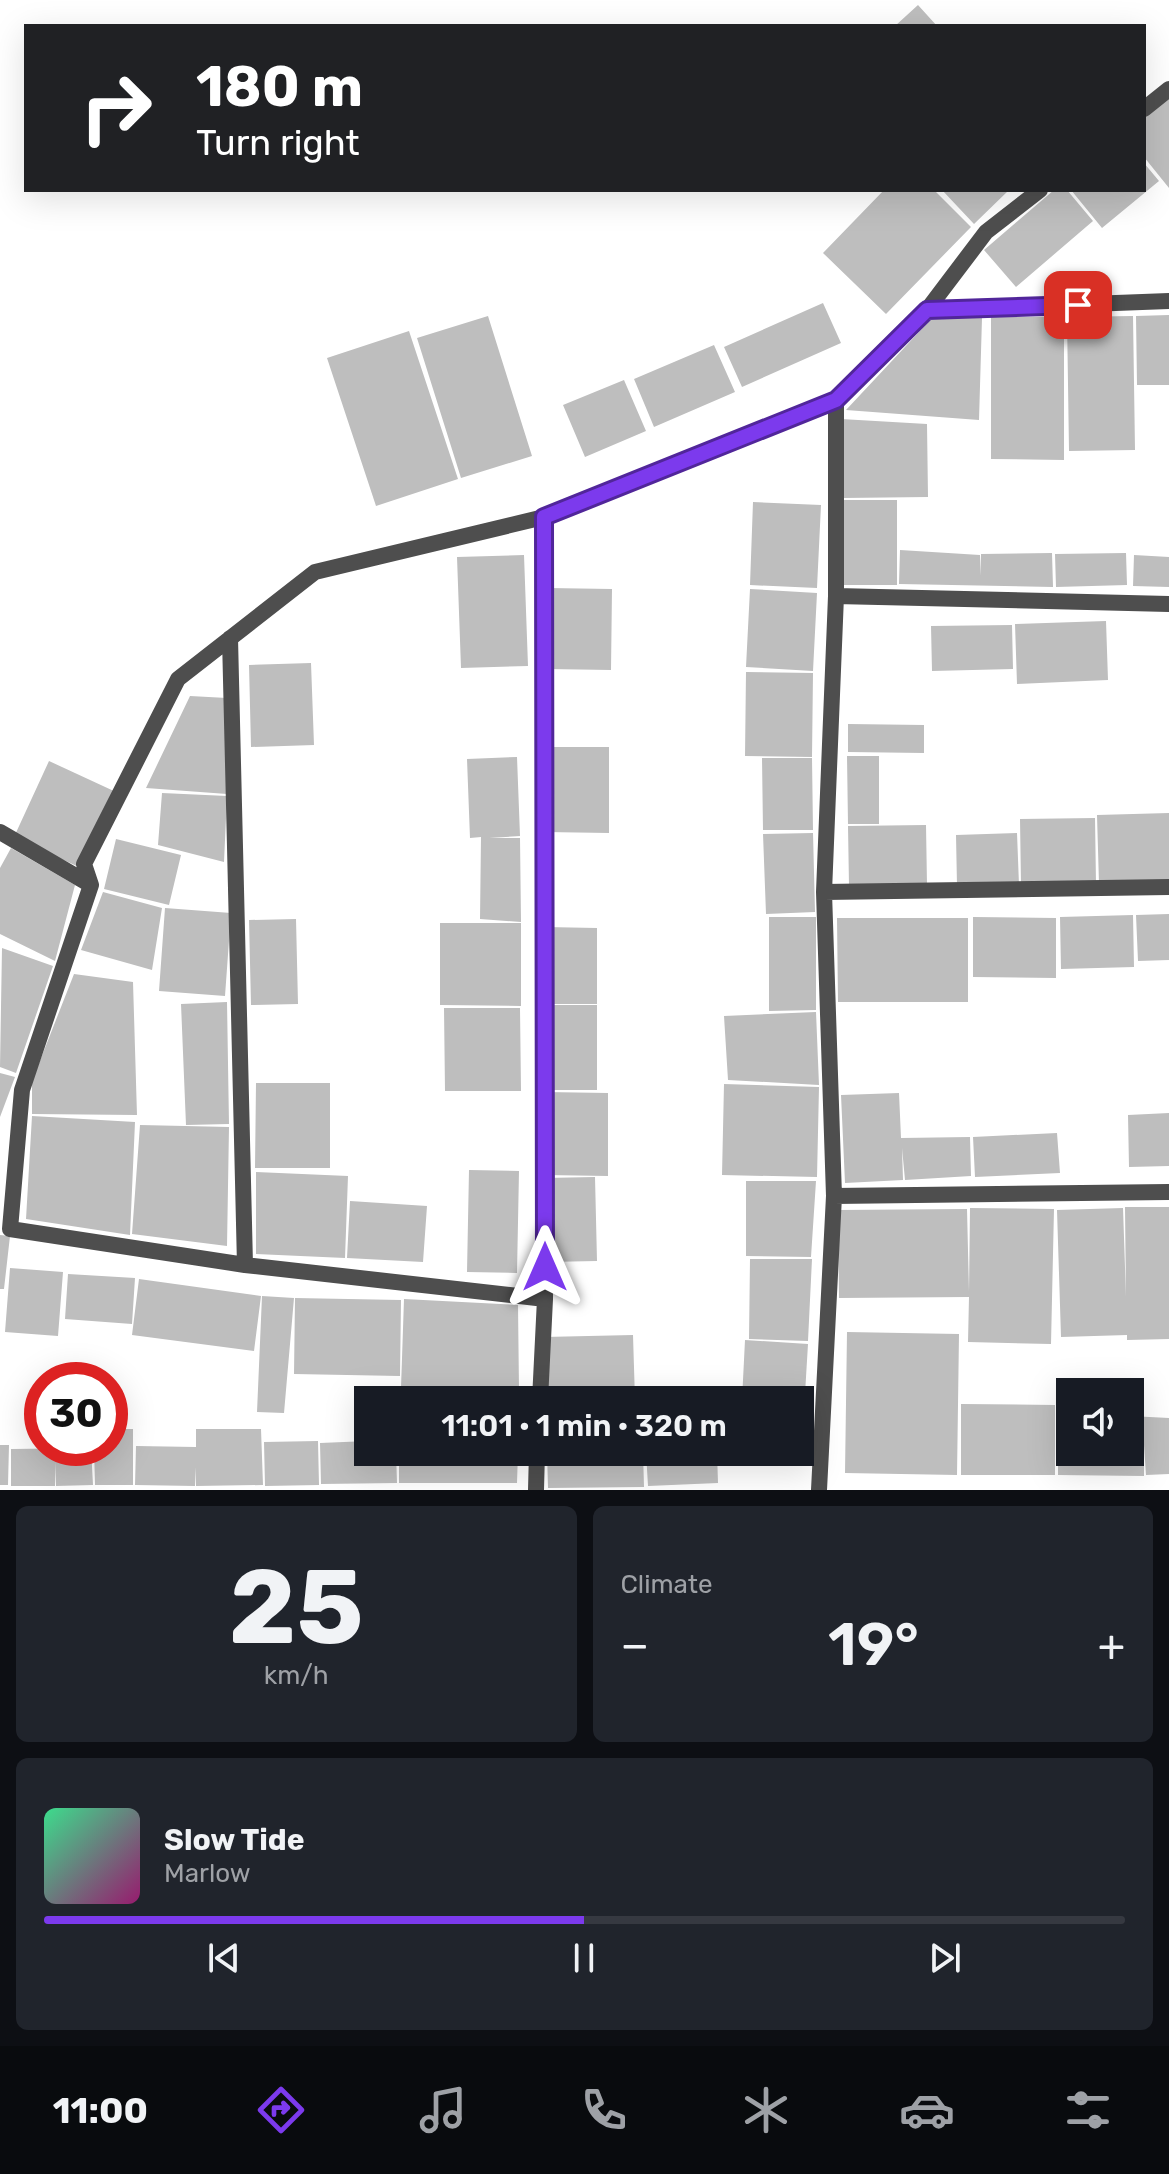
<!DOCTYPE html>
<html lang="en">
<head>
<meta charset="utf-8">
<style>
	body { margin:0; font-family:Rubik,sans-serif; background:#20242c; color:#f1f3f6; height:100vh; display:flex; flex-direction:column; font-size:30px; white-space:nowrap }
	* { box-sizing:border-box; margin:0 }
	p { font-size:26px; color:#9ea1a6 }
	.icon { flex:none; width:44px; height:44px; fill:none; stroke:currentColor; stroke-width:2; stroke-linecap:round; stroke-linejoin:round }
	.map { position:relative; height:1490px; overflow:hidden }
	.sheet { display:flex; flex-direction:column; gap:16px; padding:16px; background:#0d0f14; flex:1 }
	.sheet>* { flex:none }
	.hud { position:absolute; left:24px; top:24px; width:1122px; height:168px; border-radius:0px; box-shadow:0 8px 32px #0002; background:#202124; color:#fff; overflow:hidden }
	.fabs { position:absolute; left:1056px; top:1378px; display:grid; gap:16px }
	.fabs a { display:grid; place-items:center; width:88px; height:88px; border-radius:0px; background:#171b24; box-shadow:0 8px 32px #0002; font-size:40px }
	.speed { position:absolute; left:24px; top:1362px; display:flex; gap:16px; font-size:40px; font-weight:700; text-align:center }
	.speed>* { display:grid; place-content:center; width:104px; height:104px; border-radius:50%; background:#171b24; box-shadow:0 8px 32px #0002; line-height:1 }
	.speed .limit { border:12px solid #d22; background:#fff; color:#111 }
	.pin { position:absolute; display:grid; place-items:center; width:68px; height:68px; color:#fff; margin:-34px; border-radius:16px; box-shadow:0 4px 12px #0006 }
	.me { position:absolute; width:88px; margin:-44px; rotate:0deg; stroke-linejoin:round; filter:drop-shadow(0 0 6px #0008) }
	.turn { display:flex; align-items:center; gap:28px; height:168px; padding:0 40px; font-size:36px }
	.turn .icon { width:104px; height:104px; stroke-width:2.5 }
	.turn b { display:block; font-size:56px; line-height:68px }
	.big { font-size:60px; font-weight:600; line-height:1.1 }
	.sheet .widget { flex:1; display:flex; flex-direction:column; justify-content:center; gap:12px; min-width:0; padding:0 28px; border-radius:12px; background:#20242c }
	.sheet .dial { align-items:center; gap:0 }
	.dial b { font-size:104px; line-height:1 }
	.song { display:flex; align-items:center; gap:24px }
	.cover { width:96px; height:96px; border-radius:12px; background:linear-gradient(135deg,hsl(150 70% 55%),hsl(320 70% 35%)) }
	.played { height:8px; border-radius:4px; background:linear-gradient(90deg,#7c3aed 50%,#363941 50%) }
	.keys { display:flex; justify-content:space-around; direction:ltr }
	.heat { display:flex; justify-content:space-between; align-items:center; font-size:44px; direction:ltr }
	.sheet .tiles { flex:1; display:grid; gap:16px; grid-template-columns:1fr 1fr }
	.widget:last-child { grid-column:span 2 }
	.trip { position:absolute; left:354px; top:1386px; width:460px; height:80px; border-radius:0px; background:#171b24; box-shadow:0 8px 32px #0002; font-weight:600; line-height:80px; text-align:center }
	.dock { display:flex; height:128px; justify-content:space-around; align-items:center; background:#090b0e; color:#9ea1a6 }
	.dock .icon { width:56px; height:56px }
	.dock .current { color:#7c3aed }
	.dock b { font-size:36px; color:#f1f3f6 }
	.map>svg:first-child { display:block }
</style>
</head>
<body>
<div class="map">
<svg width="1169" height="1490" viewBox="0 0 1169 1490">
	<rect width="100%" height="100%" fill="#fff"/>
	<!-- building -->
	<path fill="#bebebe" d="M918,5l19,21h-42z
		M1169,96v92l-25,-31v-41z
		M1144,163l15,18 -57,47 -31,-38h73z
		M884,190h50l37,37 -85,87 -63,-61z
		M942,190h67l-35,34z
		M1054,190h13l26,31 -77,66 -32,-37z
		M823,303l18,40 -99,44 -18,-40z
		M1169,315v70h-32l-1,-69z
		M488,316l44,140 -71,22 -44,-140z
		M1133,316l2,134 -66,1 -2,-134z
		M933,317l49,1 -3,102 -133,-10z
		M991,317h73v143l-73,-1z
		M409,331l49,148 -82,27 -49,-148z
		M714,345l21,47 -81,35 -20,-48z
		M624,380l22,51 -61,26 -22,-52z
		M841,419l86,5 1,73 -85,1z
		M842,500h55v85h-55z
		M753,502l68,3 -4,83 -67,-3z
		M900,550l80,5 1,21v-22l71,-1 1,34 -154,-3z
		M1126,553l1,32 -71,2 -1,-33z
		M524,555l4,111 -67,2 -4,-111z
		M1134,555l35,2v30l-36,-1z
		M548,588l64,1 -1,81 -64,-1z
		M750,589l67,4 -4,78 -67,-4z
		M1106,621l2,59 -91,4 -2,-60z
		M1012,625l1,44 -81,2 -1,-45z
		M311,663l3,82 -63,2 -2,-82z
		M746,672l67,1 -1,84 -67,-1z
		M190,696l37,2v96l-81,-6z
		M848,724l76,1v28l-76,-1z
		M545,747h64v86l-64,-1z
		M847,756h32v68h-31z
		M517,757l3,79 -31,2h31l1,84 -41,-3 1,-82 -11,1 -3,-79z
		M762,758h50l1,72h-50z
		M49,761l67,31 -35,76 -67,-31z
		M162,793l65,3 -3,66 -66,-17z
		M1169,813v69l-70,2 -2,-69z
		M1095,818l1,66 -75,1 -1,-66z
		M926,825l1,60 -78,1 -1,-60z
		M813,833l2,79 -49,2 -3,-80z
		M1017,833l2,52 -62,1 -1,-51z
		M116,839l65,16 -12,50 -65,-16z
		M11,848l64,37 -20,76 -55,-27v-66z
		M103,892l59,16 -10,62 -71,-20z
		M165,908l66,5 -6,83 -66,-5z
		M1169,914v46l-31,1 -2,-46z
		M1133,915l1,52 -73,2 -1,-52z
		M769,917h47v93l-47,1z
		M973,917l83,1v60l-83,-1z
		M837,918h131v84h-130z
		M296,919l2,85 -47,1 -2,-85z
		M440,923h81v83l-81,-1z
		M545,927l52,1v76h-53z
		M2,948l51,18 -37,107 -16,-6z
		M74,974l59,8 4,133 -105,-1v-33z
		M227,1002l2,122 -43,1 -5,-121z
		M544,1005h53v85h-53z
		M444,1008h76l1,83h-76z
		M816,1012l3,73 -91,-5 -4,-64z
		M0,1073l15,4 -15,40z
		M256,1083h74v85h-75z
		M724,1084l95,3 -2,90 -95,-2z
		M545,1092l63,1v83l-63,-1z
		M899,1093l2,45 69,-1 1,39 -66,4 -3,-32 1,32 -58,3 -4,-88z
		M1169,1113v53l-40,1 -1,-52z
		M32,1116l103,6 -5,113 -104,-16z
		M140,1125l89,2 -2,119 -95,-12z
		M1057,1133l3,40 -85,4 -2,-40z
		M469,1170l50,1 -2,102 -50,-1z
		M256,1172l92,4 -3,82 -89,-4z
		M595,1177l2,84 -50,1 -2,-84z
		M746,1181h70l-5,76 -65,-1z
		M350,1201l77,5 -4,56 -76,-4z
		M1125,1207h44v132l-42,1v-5l-66,2 -4,-127 66,-2 3,89z
		M970,1208l84,1 -3,135 -83,-2 1,-45 -130,1 -1,-88 129,-1 2,83z
		M0,1235l10,1 -6,53h-4z
		M750,1259h62l-4,82 -59,-2z
		M10,1268l53,4 -5,64 -53,-4z
		M68,1274l67,4 -3,46 -67,-5z
		M139,1279l122,17 -7,55 -122,-16z
		M262,1296l32,2 -10,115 -27,-1z
		M295,1298l106,2 -1,76 -106,-2z
		M404,1299l114,6 1,86 -118,-3z
		M847,1332l112,2 -2,141 -112,-2z
		M633,1335l2,65h-89l-2,-63z
		M745,1340l63,4 -5,83h-3v-27h-58z
		M400,1390l119,3v7h-119z
		M961,1404l94,1v70h-94z
		M1058,1416h12v36h60v-36l39,2v56l-23,1 -2,-30v31l-86,-1z
		M110,1429h23v56h-38l-1,-37h16z
		M196,1429h65l2,56 -67,1 -1,-19v19l-60,-1 1,-39 60,1z
		M318,1441l1,44 -54,1 -1,-44z
		M368,1441v11h28l1,31 -76,1 -1,-41z
		M0,1445h9l-1,40h-8z
		M91,1448l2,37 -37,1 -1,-24v24h-44v-37z
		M399,1452h119l-1,31h-118z
		M547,1452h96l1,35 -96,1z
		M646,1452h71l1,31 -70,3z"/>
	<g fill="none" stroke-linecap="round" stroke-linejoin="round">
		<!-- minor -->
		<path stroke="#4e4e4e" stroke-width="16" d="M1144,109l25,-20
			M927,310l242,-9
			M836,596l333,8
			M230,638l15,627
			M0,832l91,53
			M824,892l345,-5
			M834,1196l335,-4
			M545,1299l-300,-34 -235,-36 12,-139 69,-205 -7,-21 94,-185 137,-107 229,-55 292,-117 91,-90 59,-78 54,-42
			M540,1400l5,-101 -1,-782
			M536,1490l1,-38
			M819,1490l15,-294 -10,-304 12,-296v-196"/>
	</g>
	<g fill="none" stroke-linecap="round" stroke-linejoin="round">
		<!-- route casing -->
		<g stroke="#51269a" stroke-width="20">
			<path id="route" d="M545,1267l-1,-750 292,-117 91,-90 151,-5"/>
		</g>
		<!-- route -->
		<use href="#route" stroke="#7c3aed" stroke-width="14"/>
	</g>
</svg>
<div class="fabs">
<a><svg class="icon" aria-label="sound" viewBox="0 0 24 24"><path d="M4 9h4l5-4v14l-5-4H4zM17 9q2 3 0 6"/></svg></a>
</div>
<div class="speed"><div class="limit">30</div></div>
<div class="pin" style="left:1078px;top:305px;background:#d93025"><svg class="icon" aria-label="arrive" viewBox="0 0 24 24"><path d="M6 21V4h12l-3 4 3 4H6"/></svg></div>
<svg class="me" style="left:545px;top:1267px" viewBox="-20 -20 40 40"><path d="M0-17L14 15 0 8-14 15z" fill="#7c3aed" stroke="#fff" stroke-width="4"/></svg>
<div class="trip">11:01 · 1 min · 320 m</div>
<div class="hud">
<div class="turn"><svg class="icon" aria-label="right" viewBox="0 0 24 24"><path d="M7 20v-9h11M14 6l5 5-5 5"/></svg><div><b>180 m</b>Turn right</div></div>
</div>
</div>
<section class="sheet">
<div class="tiles">
<div class="widget dial"><b>25</b><p>km/h</p></div>
<div class="widget"><p>Climate</p>
<div class="heat"><a>−</a><b class="big">19°</b><a>+</a></div>
</div>
<div class="widget">
<div class="song"><i class="cover"></i><div><b>Slow Tide</b><p>Marlow</p></div></div>
<div class="played"></div>
<div class="keys"><svg class="icon" aria-label="previous" viewBox="0 0 24 24"><path d="M18 5L8 12l10 7zM5 5v14"/></svg><svg class="icon" aria-label="pause" viewBox="0 0 24 24"><path d="M8 5v14M16 5v14"/></svg><svg class="icon" aria-label="next" viewBox="0 0 24 24"><path d="M6 5l10 7-10 7zM19 5v14"/></svg></div>
</div>
</div>
</section>
<nav class="dock">
<b>11:00</b>
<svg class="icon current" aria-label="directions" viewBox="0 0 24 24"><path d="M12 3l9 9-9 9-9-9zM9 14v-3h6M13 9l2 2-2 2"/></svg>
<svg class="icon" aria-label="music" viewBox="0 0 24 24"><path d="M9 18V5l10-2v13"/><circle cx="6" cy="18" r="3"/><circle cx="16" cy="16" r="3"/></svg>
<svg class="icon" aria-label="phone" viewBox="0 0 24 24"><path d="M5 4h4l2 5-3 2q2 4 5 5l2-3 5 2v4C11 20 4 13 5 4z"/></svg>
<svg class="icon" aria-label="climate" viewBox="0 0 24 24"><path d="M12 3v18M4 7l16 10M4 17L20 7"/></svg>
<svg class="icon" aria-label="car" viewBox="0 0 24 24"><path d="M5 17H2v-5l4-1 3-4h7l3 4 3 1v5h-3M9 17h6M6 11h13"/><circle cx="7" cy="17" r="2"/><circle cx="17" cy="17" r="2"/></svg>
<svg class="icon" aria-label="filters" viewBox="0 0 24 24"><path d="M4 7h16M4 17h16"/><circle cx="9" cy="7" r="2"/><circle cx="15" cy="17" r="2"/></svg>
</nav>
</body>
</html>
